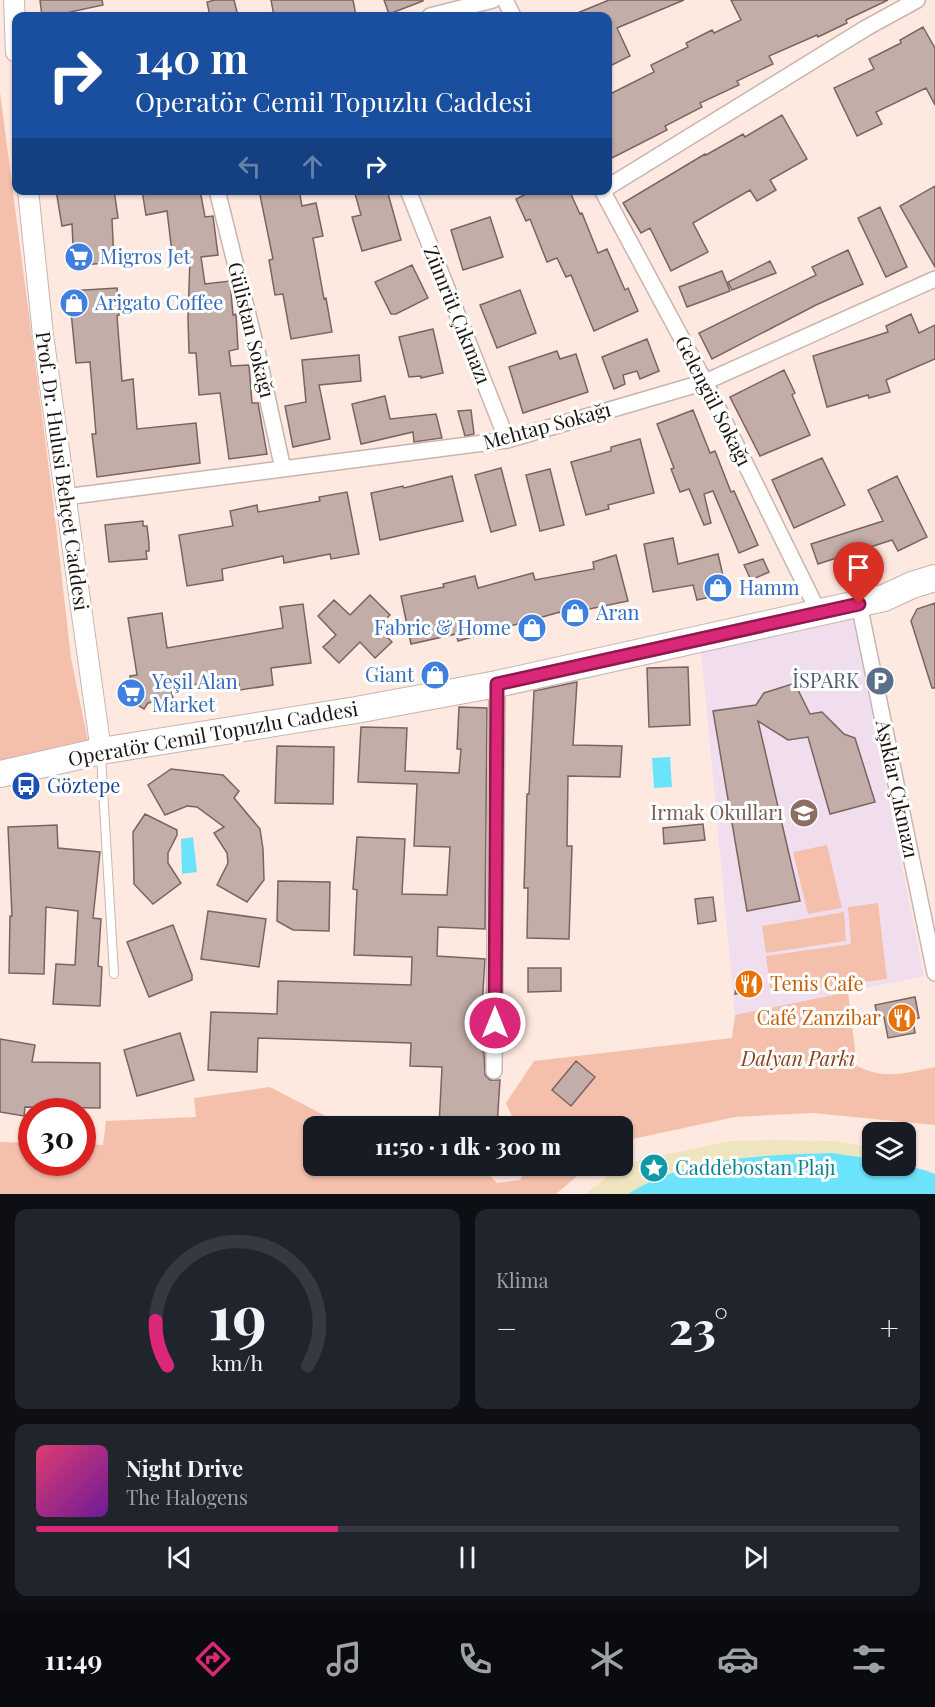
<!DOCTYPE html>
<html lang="tr">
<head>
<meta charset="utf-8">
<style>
	body { margin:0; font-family:"Playfair Display",serif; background:#20242c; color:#f1f3f6; height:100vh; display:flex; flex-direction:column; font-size:22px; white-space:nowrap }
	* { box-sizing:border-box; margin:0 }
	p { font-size:20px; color:#9ea1a6 }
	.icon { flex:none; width:33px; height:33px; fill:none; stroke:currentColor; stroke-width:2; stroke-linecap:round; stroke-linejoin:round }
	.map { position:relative; height:1194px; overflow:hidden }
	.side { display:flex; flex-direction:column; gap:15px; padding:15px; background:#0d0f14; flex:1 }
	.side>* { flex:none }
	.banner { position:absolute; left:12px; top:12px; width:600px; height:183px; border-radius:12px; box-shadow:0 2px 4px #0004; background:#1a4fa0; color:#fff; overflow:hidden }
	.tools { position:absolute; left:862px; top:1122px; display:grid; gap:12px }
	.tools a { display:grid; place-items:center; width:54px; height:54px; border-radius:12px; background:#171b24; box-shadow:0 2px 4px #0004; font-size:30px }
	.speed { position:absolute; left:18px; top:1098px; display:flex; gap:12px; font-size:30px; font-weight:700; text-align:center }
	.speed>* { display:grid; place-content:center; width:78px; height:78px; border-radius:50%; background:#171b24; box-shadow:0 2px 4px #0004; line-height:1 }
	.speed .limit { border:9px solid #d22; background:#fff; color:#111 }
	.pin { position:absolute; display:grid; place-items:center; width:51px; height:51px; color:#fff; margin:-62px -26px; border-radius:50% 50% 50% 0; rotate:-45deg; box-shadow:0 0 6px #0007 }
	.pin .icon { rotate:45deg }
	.me { position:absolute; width:66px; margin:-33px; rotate:0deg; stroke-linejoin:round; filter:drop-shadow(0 0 4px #0008) }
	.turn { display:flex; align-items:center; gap:21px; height:126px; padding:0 24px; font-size:27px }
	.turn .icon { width:78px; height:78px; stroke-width:2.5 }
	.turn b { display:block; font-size:42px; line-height:51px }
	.lanes { display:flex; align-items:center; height:57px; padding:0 24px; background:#0003; justify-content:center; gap:30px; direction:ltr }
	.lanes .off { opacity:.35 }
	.big { font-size:45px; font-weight:800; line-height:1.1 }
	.side .card { flex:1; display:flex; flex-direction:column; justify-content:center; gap:9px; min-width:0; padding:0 21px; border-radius:12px; background:#20242c }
	.side .dial { align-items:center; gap:0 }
	.dial svg { height:156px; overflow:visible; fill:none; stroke:#363941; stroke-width:7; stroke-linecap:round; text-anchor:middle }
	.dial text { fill:#f1f3f6; stroke:none }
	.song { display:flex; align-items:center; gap:18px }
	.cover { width:72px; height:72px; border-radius:9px; background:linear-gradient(135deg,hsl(340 70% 55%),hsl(280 70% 35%)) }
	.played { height:6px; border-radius:3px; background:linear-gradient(90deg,#db2777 35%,#363941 35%) }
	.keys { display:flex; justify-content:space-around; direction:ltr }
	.heat { display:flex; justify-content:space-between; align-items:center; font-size:33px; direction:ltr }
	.side .tiles { flex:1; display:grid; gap:15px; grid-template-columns:1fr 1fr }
	.card:last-child { grid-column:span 2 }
	.trip { position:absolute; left:303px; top:1116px; width:330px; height:60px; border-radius:12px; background:#171b24; box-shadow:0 2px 4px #0004; font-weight:800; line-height:60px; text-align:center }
	.tabs { display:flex; height:96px; justify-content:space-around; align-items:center; background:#090b0e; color:#9ea1a6 }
	.tabs .icon { width:42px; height:42px }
	.tabs .selected { color:#db2777 }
	.tabs b { font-size:27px; color:#f1f3f6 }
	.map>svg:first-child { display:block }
</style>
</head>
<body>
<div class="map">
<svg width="935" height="1194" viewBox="0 0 935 1194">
	<rect width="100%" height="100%" fill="#fee9e1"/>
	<!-- education -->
	<path fill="#f0deee" d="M853,618l71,358 -189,39 -34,-365z"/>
	<!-- green -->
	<path fill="#f4c0ac" d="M0,92l53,408 18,158 17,83 -88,21z
		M827,845l15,63 -34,6 -15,-62z
		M878,903l9,76 -116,15 -5,-38 85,-12 -3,-37z
		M844,912l2,29 -80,12 -4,-27z
		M848,992l9,74c28,14 49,7 78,1v58l-122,-12 -78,4 -112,24 -1,-15h-106l-10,-23 28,-42 198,-23 3,-23z
		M270,1087l71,37 12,2h-39v40h167l16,17 23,-3 9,-14h60l-33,28h-556v-52l31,1 1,19h50l1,-18 20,1 3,-24 90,-4 -2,-19z"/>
	<!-- sand -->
	<path fill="#eee5bf" d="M771,1140l63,1 39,7v11l-41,-6 -81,3 -72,14 -51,24h-43l38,-30 106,-23z"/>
	<!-- water -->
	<path fill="#6be4fb" d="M670,757l2,30 -18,1 -2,-30z
		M193,837l4,35 -15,2 -1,-35z
		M832,1153l41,6v7c27,0 36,-2 62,8v20h-307c60,-38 136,-39 204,-41z"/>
	<!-- building -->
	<path fill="#c2ada8" stroke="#786561" stroke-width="1.5" d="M40,0h62l1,5 -51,11h-10z
		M215,0h19l4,16h-28l-3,-14z
		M271,0h82l3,16h-82z
		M384,0h39v1l-34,13z
		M609,0h75l-67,28 13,28 -22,11v-51h-38z
		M731,0h157l-42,20 1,3 -29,14 -1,-2 -48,21 4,8 -36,17 2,4 -39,18 2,4 -37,19 2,4 -59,30v-65l46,-23 -3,-7 37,-18 -2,-4 26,-13 2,3 27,-13z
		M923,27l12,21v57l-9,-17 -50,24 6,12 -25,12 -23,-48 40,-19 -5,-10 32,-16 -1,-3z
		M782,115l25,44 -37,21 6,10 -19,11 -7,-11 -57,33 15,29 -37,19 -21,-43 -9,5 -18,-30 82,-49 1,1 37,-21 2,3z
		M935,186v81l-35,-61z
		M56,190h58l4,28 -6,1 2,43 -40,4 -2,-42 -10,2z
		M142,190h58l5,27 8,-1 5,39 -17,2 4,27 25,-3 3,34 3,-1 2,35 -9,2 2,15 18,-1 3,38h6l9,51 -38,5 -9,-66 -21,2 -3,-42h-7l-1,-36 2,-59 -17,3 -6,-50 -21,4z
		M259,190h40l3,16 14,-3 7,33 -10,2 11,61 2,-1 6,34 -41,7 -8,-45 -8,1 -6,-35 4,-1z
		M354,190h33l14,50 -39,11 -10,-34 9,-2z
		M534,190h35l11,24 2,-1 16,40 9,-4 18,41 3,-2 10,23 -44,20 -23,-56 -5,2 -9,-19 -10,4 -17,-43 -4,2 -10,-22z
		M880,207l27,60 -21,10 -28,-59z
		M490,217l13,40 -40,13 -12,-40z
		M848,250l15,34 -47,21 -104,54 -13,-26 117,-58 -4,-8z
		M770,261l6,12 -44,17 -4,-8z
		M412,265l16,33 -32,16h-5l-16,-32z
		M722,271l8,20 -43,16 -8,-20z
		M117,288l2,27 -2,1 5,65 11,-2 4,50 59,-6 4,40 -103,14 -5,-43h4l-6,-72 -14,1 -7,-72z
		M520,290l16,43 -39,15 -17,-43z
		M911,314l8,19 16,-8v34l-49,21 4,12 -21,6 -1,-3 -41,12 -14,-51 75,-24 -2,-6z
		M433,329l10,44 -22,5v-2l-12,1 -10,-40z
		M647,339l12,32 -19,8 -3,-8 -14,4 2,9 -11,5 -12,-32z
		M557,351l3,8 16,-5 12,38 -65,21 -14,-46z
		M359,355l2,26 -42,4 11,54 -37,8 -8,-41 21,-4 -4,-42z
		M784,370l11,23 -3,2 18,40 -50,21 -30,-59z
		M385,396l5,23 46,-5 6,24 -28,4 -1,-10 -52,12 -9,-40z
		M471,410l3,24 -9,2 -7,-25z
		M693,410l17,43 5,-2 16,41 3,-1 24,54 -19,8 -26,-62 -9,3 7,29 -7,2 -15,-36 -9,3 -9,-23 3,-1 -17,-44z
		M640,439l14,54 -46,12 1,4 -23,6 -15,-53 40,-11v-4z
		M822,458l23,47 -51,23 -22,-48z
		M501,468l15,57 -25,7 -16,-57z
		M550,469l14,56 -24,6 -14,-56z
		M452,476l11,45 -83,19 -9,-47 32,-7 1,2z
		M897,476l30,61 -29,14 -6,-11 -74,24 -7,-20 72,-23 -15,-31z
		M347,492l12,62 -28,5 -1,-5 -46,9 -1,-7 -61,13 1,11 -36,6 -8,-51 54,-9 -3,-15 27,-6 1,7 62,-11 -1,-4z
		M143,521v5h4l2,17v8h-3l1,8 -38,3 -4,-37z
		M673,538l5,26 40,-10 9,39 -30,7 -4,-15 -40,7 -9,-48z
		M616,555l12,46 -67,14 -1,-3 -102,29 -2,-7 -45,10 -10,-48 43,-9 -1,-3 32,-8 3,12 55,-15 2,7 59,-11 -1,-7z
		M763,559l6,13 -18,8 -7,-15z
		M370,595l20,20 -13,12 15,15 -17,16 -15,-16 -21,21 -16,-16 13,-12 -18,-19 16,-16 16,15z
		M935,603v85h-3l-21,-67 6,-12z
		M303,604l8,59 -40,5 2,17 -33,5 -2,-10 -67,7 2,12 -25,4 -4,6 -16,-10 5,-7 -3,-16 7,-1 -9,-57 34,-5 5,35 116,-20 -3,-21z
		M688,667l2,58 -41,2 -2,-59z
		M577,682l-4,63 49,1 -2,31 -52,-1 -1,70h5l-3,93 -42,-1 1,-50h-4l3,-94h2l5,-103z
		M792,684l6,6 12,24 12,-2 22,22 11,4 20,64 -45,12 -22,-77 -20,3 -30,-19 42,180 -53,10 -34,-200 43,-6 8,-12z
		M459,707l28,1 -2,221 -47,-2 -1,29 48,3 -3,48h-11l8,20 5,28 1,20 5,5h10l-3,46h-58l3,-59 -32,-1 1,-23 -153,-5 -1,34 -49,-2 3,-58 66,2 1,-33 133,4 1,-28 -58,-2 3,-65 -4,-1 4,-52 48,2 -3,55 45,1 3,-48 -36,-1 3,-62 -59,-2 3,-55 46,1 -2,43 54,2 2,-24h-4z
		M277,746l57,1 -1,57 -58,-1z
		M171,769l52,6 16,16 -5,7 26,31 3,20 1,31 -17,22 -30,-17 11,-22 -1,-10 -13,-20 10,-6 -27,-20 -10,-1 -22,9 -17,-30z
		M145,814l32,16v5l-9,18v10l13,20 -28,21 -19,-20 -1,-52z
		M703,824l2,16 -41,4 -1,-16z
		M57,825l1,23 42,4 -7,66 8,1 -3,47 4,1 -2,39 -47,-2 3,-40 19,1 3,-54 -32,-4 -2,67 -35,-1 1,-57h2l-4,-89z
		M278,881l52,1 -1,49 -36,-1 -16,-9z
		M713,897l3,24 -18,3 -3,-25z
		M208,911l58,8 -7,48 -58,-8z
		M173,925l19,50v5l-43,17 -22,-55z
		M528,968h33v23l-33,1z
		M759,975l3,14 -27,5 2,-15z
		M915,997l4,21 -6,1 2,14 -27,5 -4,-21 -6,1 -3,-13z
		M180,1033l14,47 -57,16 -13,-46z
		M0,1039l35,6 -3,17 68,1v45l-75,-1 -1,9 -24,-4z
		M576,1061l19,16 -24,29 -19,-16z"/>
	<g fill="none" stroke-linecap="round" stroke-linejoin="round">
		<!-- service casing -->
		<g stroke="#cab5ae" stroke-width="10">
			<path id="service" d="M101,756l13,218"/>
		</g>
		<!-- minor casing -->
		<g stroke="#cab5ae" stroke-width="18">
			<path id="minor" d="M505,0l8,16
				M430,16l63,-16
				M608,187l258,-159 51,-28
				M217,190l40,161 26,118
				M408,190l99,250
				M602,190l103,192 114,231
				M65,497l442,-57 198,-58 230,-103
				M859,604l76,369
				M494,1071l3,-387"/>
		</g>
		<!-- tertiary casing -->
		<g stroke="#cab5ae" stroke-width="22">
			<path id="tertiary" d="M14,0l2,52
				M28,190l15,145 58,416"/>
		</g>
		<!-- primary casing -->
		<g stroke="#cab5ae" stroke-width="28">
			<path id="primary" d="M0,774l101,-23 255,-41 141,-26 387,-86 28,-13 23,-7"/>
		</g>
		<!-- service -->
		<use href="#service" stroke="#fff" stroke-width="8"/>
		<!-- minor -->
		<use href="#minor" stroke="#fff" stroke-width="15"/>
		<!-- tertiary -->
		<use href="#tertiary" stroke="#fff" stroke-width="20"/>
		<!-- primary -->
		<use href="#primary" stroke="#fff" stroke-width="26"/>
	</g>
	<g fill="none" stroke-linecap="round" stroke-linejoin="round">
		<!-- route casing -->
		<g stroke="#8e194d" stroke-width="15">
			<path id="route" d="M495,1023l2,-339 362,-80"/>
		</g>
		<!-- route -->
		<use href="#route" stroke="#db2777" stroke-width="10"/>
	</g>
	<!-- icons -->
	<defs>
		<g id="supermarket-disc" transform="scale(1.5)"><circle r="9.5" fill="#3f7fe0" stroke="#fff"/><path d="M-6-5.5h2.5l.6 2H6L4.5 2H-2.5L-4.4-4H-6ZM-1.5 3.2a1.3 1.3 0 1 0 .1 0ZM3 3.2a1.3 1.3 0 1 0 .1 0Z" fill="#fff"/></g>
		<g id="shop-disc" transform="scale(1.5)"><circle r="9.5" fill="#3f7fe0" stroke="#fff"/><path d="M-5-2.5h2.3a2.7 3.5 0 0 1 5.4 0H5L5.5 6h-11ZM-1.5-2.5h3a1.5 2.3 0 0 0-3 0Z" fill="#fff"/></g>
		<g id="parking-disc" transform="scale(1.5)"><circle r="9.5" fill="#5c6f8a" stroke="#fff"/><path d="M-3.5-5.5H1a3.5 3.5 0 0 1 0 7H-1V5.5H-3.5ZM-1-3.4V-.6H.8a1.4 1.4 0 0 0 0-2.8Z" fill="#fff"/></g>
		<g id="bus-disc" transform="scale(1.5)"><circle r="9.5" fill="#1a4fb4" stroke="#fff"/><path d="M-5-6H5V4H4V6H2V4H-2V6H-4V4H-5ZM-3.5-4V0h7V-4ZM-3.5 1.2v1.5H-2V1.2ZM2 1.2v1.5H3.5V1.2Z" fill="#fff"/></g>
		<g id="school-disc" transform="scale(1.5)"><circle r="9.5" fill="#8d6e63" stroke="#fff"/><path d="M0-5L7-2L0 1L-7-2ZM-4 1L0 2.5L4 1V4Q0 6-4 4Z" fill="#fff"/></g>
		<g id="restaurant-disc" transform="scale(1.5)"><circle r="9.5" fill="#e8710a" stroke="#fff"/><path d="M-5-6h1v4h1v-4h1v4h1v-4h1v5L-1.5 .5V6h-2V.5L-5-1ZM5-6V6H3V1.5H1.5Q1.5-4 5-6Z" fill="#fff"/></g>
		<g id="sight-disc" transform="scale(1.5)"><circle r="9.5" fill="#0f9aa8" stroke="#fff"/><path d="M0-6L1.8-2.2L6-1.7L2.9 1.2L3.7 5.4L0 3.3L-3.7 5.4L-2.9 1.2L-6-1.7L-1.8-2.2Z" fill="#fff"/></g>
	</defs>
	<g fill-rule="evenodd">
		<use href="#supermarket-disc" x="79" y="257"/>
		<use href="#shop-disc" x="74" y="303"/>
		<use href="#shop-disc" x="718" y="588"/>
		<use href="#shop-disc" x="575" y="613"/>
		<use href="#shop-disc" x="532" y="628"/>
		<use href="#shop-disc" x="435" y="675"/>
		<use href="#parking-disc" x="880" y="681"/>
		<use href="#supermarket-disc" x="131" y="693"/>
		<use href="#bus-disc" x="26" y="786"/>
		<use href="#school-disc" x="804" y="813"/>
		<use href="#restaurant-disc" x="749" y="984"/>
		<use href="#restaurant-disc" x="902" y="1018"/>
		<use href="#sight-disc" x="654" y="1168"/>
	</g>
	<g text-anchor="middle" stroke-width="6" stroke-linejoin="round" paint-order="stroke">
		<!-- shop labels -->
		<g font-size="20" fill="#366cbe" stroke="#fff" text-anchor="start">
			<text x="100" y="264">Migros Jet</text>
			<text x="95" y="310">Arigato Coffee</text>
			<text x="739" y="595">Hamm</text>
			<text x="596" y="620">Aran</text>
			<text x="511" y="635" text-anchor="end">Fabric &amp; Home</text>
			<text x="414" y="682" text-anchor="end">Giant</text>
			<text x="152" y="689">Yeşil Alan<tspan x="152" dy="23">Market</tspan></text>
		</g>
		<!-- street labels -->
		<g font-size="20" fill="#1c1512" stroke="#fff">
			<text transform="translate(457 315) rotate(68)" y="7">Zümrüt Çıkmazı</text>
			<text transform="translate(251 330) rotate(76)" y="7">Gülistan Sokağı</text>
			<text transform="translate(713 401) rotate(63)" y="7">Gelengül Sokağı</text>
			<text transform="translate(547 426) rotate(-15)" y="7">Mehtap Sokağı</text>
			<text transform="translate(62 471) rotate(82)" y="7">Prof. Dr. Hulusi Behçet Caddesi</text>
			<text transform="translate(213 734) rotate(-10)" y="7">Operatör Cemil Topuzlu Caddesi</text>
			<text transform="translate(897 789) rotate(78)" y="7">Aşıklar Çıkmazı</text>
		</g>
		<!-- service labels -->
		<g font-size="20" fill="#4e5e75" stroke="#fff" text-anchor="end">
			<text x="859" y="688">İSPARK</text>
		</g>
		<!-- transit labels -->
		<g font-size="20" fill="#164399" stroke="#fff" text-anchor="start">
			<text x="47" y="793">Göztepe</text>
		</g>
		<!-- education labels -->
		<g font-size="20" fill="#785e54" stroke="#fff" text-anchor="end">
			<text x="783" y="820">Irmak Okulları</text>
		</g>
		<!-- food labels -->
		<g font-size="20" fill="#c56008" stroke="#fff" text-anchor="start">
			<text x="770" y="991">Tenis Cafe</text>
			<text x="881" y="1025" text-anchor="end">Café Zanzibar</text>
		</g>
		<!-- park labels -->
		<g font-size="20" font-style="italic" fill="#8a3e1d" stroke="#fff">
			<text x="798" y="1066">Dalyan Parkı</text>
		</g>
		<!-- culture labels -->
		<g font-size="20" fill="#0d838f" stroke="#fff" text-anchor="start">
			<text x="675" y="1175">Caddebostan Plajı</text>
		</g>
	</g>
</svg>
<div class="tools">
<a><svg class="icon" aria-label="layers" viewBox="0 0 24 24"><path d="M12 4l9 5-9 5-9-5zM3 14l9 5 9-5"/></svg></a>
</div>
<div class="speed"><div class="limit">30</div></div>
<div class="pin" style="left:859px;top:604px;background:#d93025"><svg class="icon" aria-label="arrive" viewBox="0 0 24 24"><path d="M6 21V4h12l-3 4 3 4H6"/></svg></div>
<svg class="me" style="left:495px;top:1023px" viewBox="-20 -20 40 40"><circle r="17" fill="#db2777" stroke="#fff" stroke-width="3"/><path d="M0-11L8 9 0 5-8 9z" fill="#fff"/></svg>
<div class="trip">11:50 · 1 dk · 300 m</div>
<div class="banner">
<div class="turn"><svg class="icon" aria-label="right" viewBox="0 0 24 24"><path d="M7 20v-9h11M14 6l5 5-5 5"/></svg><div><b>140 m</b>Operatör Cemil Topuzlu Caddesi</div></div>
<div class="lanes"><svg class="icon off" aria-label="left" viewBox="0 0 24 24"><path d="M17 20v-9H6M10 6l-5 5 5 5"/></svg><svg class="icon off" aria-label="ahead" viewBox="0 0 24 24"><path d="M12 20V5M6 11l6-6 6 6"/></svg><svg class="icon" aria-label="right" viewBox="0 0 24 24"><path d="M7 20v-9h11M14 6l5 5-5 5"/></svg></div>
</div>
</div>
<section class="side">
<div class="tiles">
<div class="card dial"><svg viewBox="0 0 100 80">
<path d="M14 69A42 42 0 1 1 86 69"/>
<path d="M14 69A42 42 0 0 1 8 46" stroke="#db2777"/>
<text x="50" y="56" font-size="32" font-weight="700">19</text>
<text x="50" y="72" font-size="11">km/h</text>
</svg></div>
<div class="card"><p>Klima</p>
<div class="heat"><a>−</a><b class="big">23°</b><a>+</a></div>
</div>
<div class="card">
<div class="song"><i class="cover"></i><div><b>Night Drive</b><p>The Halogens</p></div></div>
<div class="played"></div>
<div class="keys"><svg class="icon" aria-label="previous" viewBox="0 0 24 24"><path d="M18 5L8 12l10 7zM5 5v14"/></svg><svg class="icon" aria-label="pause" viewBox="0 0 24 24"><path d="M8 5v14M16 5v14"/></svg><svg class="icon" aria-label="next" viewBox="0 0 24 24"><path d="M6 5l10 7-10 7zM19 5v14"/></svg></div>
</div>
</div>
</section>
<nav class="tabs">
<b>11:49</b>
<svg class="icon selected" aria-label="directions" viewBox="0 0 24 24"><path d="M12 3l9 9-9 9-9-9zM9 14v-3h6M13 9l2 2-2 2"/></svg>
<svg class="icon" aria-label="music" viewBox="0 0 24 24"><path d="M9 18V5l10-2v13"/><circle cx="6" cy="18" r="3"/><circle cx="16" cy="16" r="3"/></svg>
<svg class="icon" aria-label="phone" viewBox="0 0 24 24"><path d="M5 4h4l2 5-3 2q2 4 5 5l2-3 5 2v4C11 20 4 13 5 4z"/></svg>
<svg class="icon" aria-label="climate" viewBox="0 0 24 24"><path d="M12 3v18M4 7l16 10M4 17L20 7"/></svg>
<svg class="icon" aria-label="car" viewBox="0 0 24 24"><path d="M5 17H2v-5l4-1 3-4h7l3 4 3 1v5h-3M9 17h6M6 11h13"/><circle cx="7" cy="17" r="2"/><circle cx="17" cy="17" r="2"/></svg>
<svg class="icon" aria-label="filters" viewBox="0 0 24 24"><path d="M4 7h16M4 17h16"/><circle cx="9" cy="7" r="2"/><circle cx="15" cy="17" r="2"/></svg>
</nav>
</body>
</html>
